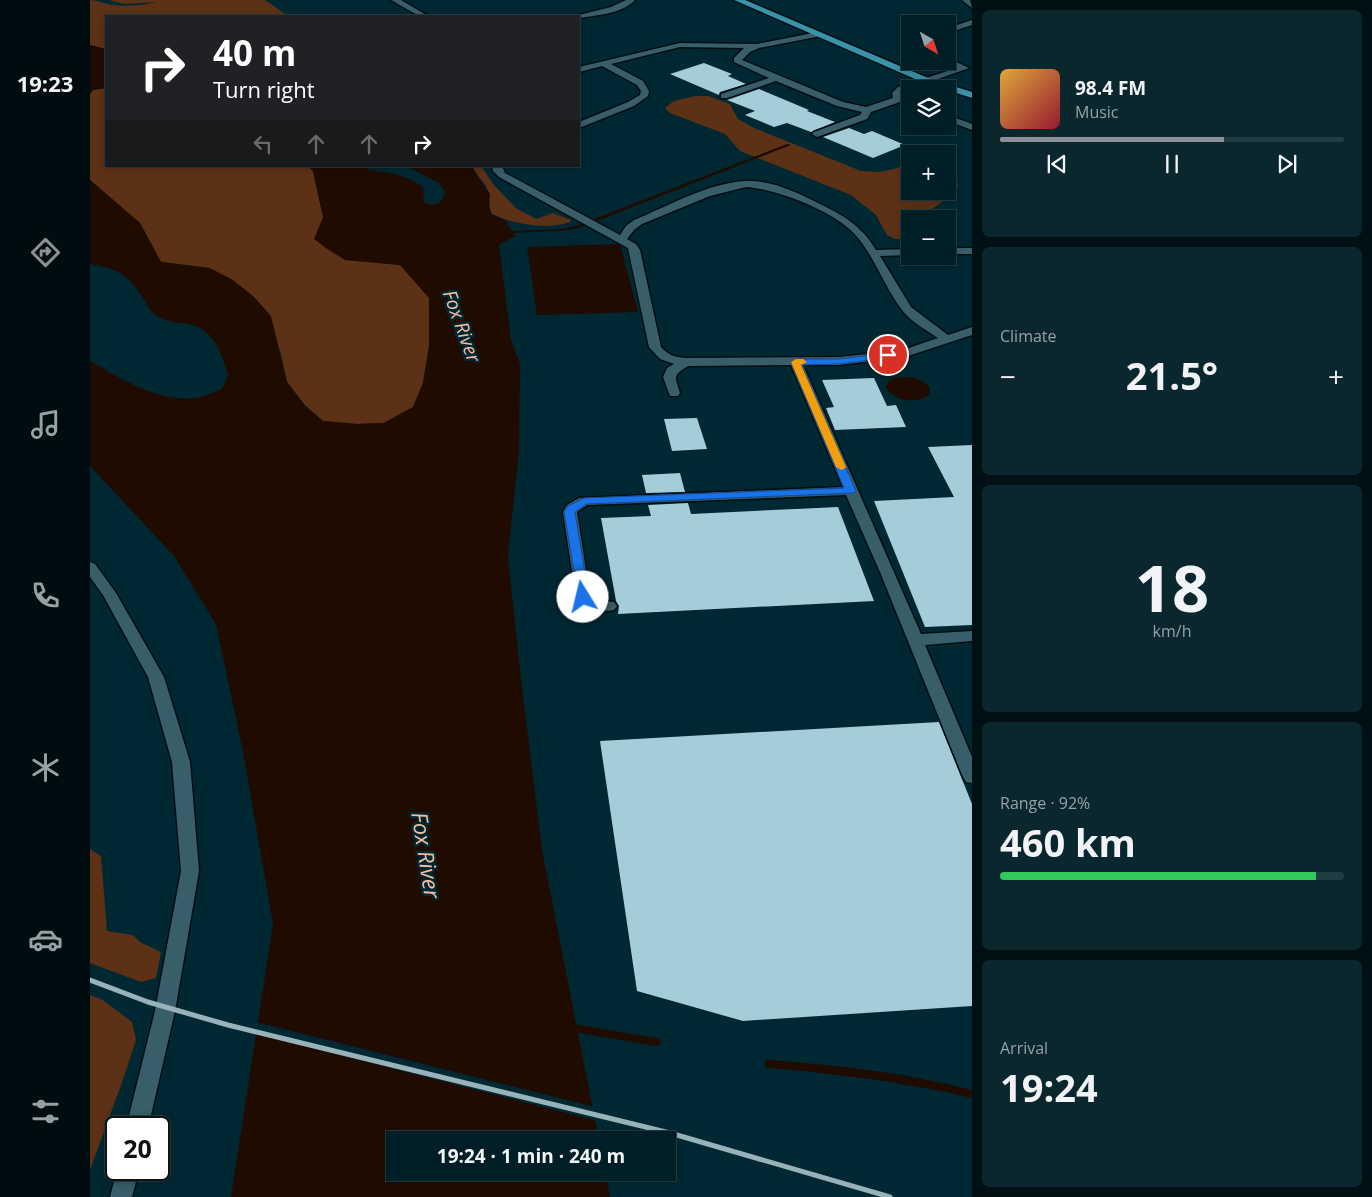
<!DOCTYPE html>
<html lang="en">
<head>
<meta charset="utf-8">
<style>
	body { margin:0; font-family:"Open Sans",sans-serif; background:#0a272e; color:#f1f3f6; height:100vh; display:flex; flex-direction:column; font-size:19px; white-space:nowrap }
	* { box-sizing:border-box; margin:0 }
	p { font-size:16px; color:#95a2a7 }
	.icon { flex:none; width:28px; height:28px; fill:none; stroke:currentColor; stroke-width:2; stroke-linecap:round; stroke-linejoin:round }
	.map { position:relative; flex:1; overflow:hidden }
	.side { display:flex; flex-direction:column; gap:10px; padding:10px; background:#001015; width:400px }
	.side>* { flex:none }
	.guide { position:absolute; left:15px; top:15px; width:475px; height:152px; border-radius:0px; box-shadow:0 2px 8px #0003,0 0 0 1px #223c43; background:#202124; color:#fff; overflow:hidden }
	.needle { width:32px; rotate:141deg }
	.controls { position:absolute; left:811px; top:15px; display:grid; gap:10px }
	.controls a { display:grid; place-items:center; width:55px; height:55px; border-radius:0px; background:#001e26; box-shadow:0 2px 8px #0003,0 0 0 1px #223c43; font-size:25px }
	.speed { position:absolute; left:15px; top:1116px; display:flex; gap:10px; font-size:25px; font-weight:700; text-align:center }
	.speed>* { display:grid; place-content:center; width:65px; height:65px; border-radius:50%; background:#001e26; box-shadow:0 2px 8px #0003,0 0 0 1px #223c43; line-height:1 }
	.speed .limit { border:2px solid #111; border-radius:8px; background:#fff; color:#111 }
	.pin { position:absolute; display:grid; place-items:center; width:42px; height:42px; color:#fff; margin:-21px; border:2px solid #fff; border-radius:50%; box-shadow:0 1px 5px #0007 }
	.me { position:absolute; width:55px; margin:-28px; rotate:351deg; stroke-linejoin:round; filter:drop-shadow(0 0 4px #0008) }
	.turn { display:flex; align-items:center; gap:18px; height:105px; padding:0 25px; font-size:22px }
	.turn .icon { width:65px; height:65px; stroke-width:2.5 }
	.turn b { display:block; font-size:35px; line-height:42px }
	.lanes { display:flex; align-items:center; height:48px; padding:0 25px; background:#0003; justify-content:center; gap:25px; direction:ltr }
	.lanes .off { opacity:.35 }
	.big { font-size:38px; font-weight:700; line-height:1.1 }
	.side .tile { flex:1; display:flex; flex-direction:column; justify-content:center; gap:8px; min-width:0; padding:0 18px; border-radius:8px; background:#0a272e }
	.side .dial { align-items:center; gap:0 }
	.dial b { font-size:65px; line-height:1 }
	.song { display:flex; align-items:center; gap:15px }
	.cover { width:60px; height:60px; border-radius:8px; background:linear-gradient(135deg,hsl(40 70% 55%),hsl(350 70% 35%)) }
	.played { height:5px; border-radius:2px; background:linear-gradient(90deg,#8c9099 65%,#223c43 65%) }
	.keys { display:flex; justify-content:space-around; direction:ltr }
	.heat { display:flex; justify-content:space-between; align-items:center; font-size:28px; direction:ltr }
	.charge { height:8px; border-radius:4px; background:linear-gradient(90deg,#34c759 92%,#223c43 0) }
	.trip { position:absolute; left:296px; top:1131px; width:290px; height:50px; border-radius:0px; background:#001e26; box-shadow:0 2px 8px #0003,0 0 0 1px #223c43; font-weight:700; line-height:50px; text-align:center }
	main { display:flex; flex:1; min-height:0 }
	.dock { display:flex; flex-direction:column; width:90px; justify-content:space-around; align-items:center; background:#000c0f; color:#95a2a7 }
	.dock .icon { width:35px; height:35px }
	.dock .on { color:#8c9099 }
	.dock b { font-size:22px; color:#f1f3f6 }
	.map>svg:first-child { display:block }
</style>
</head>
<body>
<main>
<nav class="dock">
<b>19:23</b>
<svg class="icon on" aria-label="directions" viewBox="0 0 24 24"><path d="M12 3l9 9-9 9-9-9zM9 14v-3h6M13 9l2 2-2 2"/></svg>
<svg class="icon" aria-label="music" viewBox="0 0 24 24"><path d="M9 18V5l10-2v13"/><circle cx="6" cy="18" r="3"/><circle cx="16" cy="16" r="3"/></svg>
<svg class="icon" aria-label="phone" viewBox="0 0 24 24"><path d="M5 4h4l2 5-3 2q2 4 5 5l2-3 5 2v4C11 20 4 13 5 4z"/></svg>
<svg class="icon" aria-label="climate" viewBox="0 0 24 24"><path d="M12 3v18M4 7l16 10M4 17L20 7"/></svg>
<svg class="icon" aria-label="car" viewBox="0 0 24 24"><path d="M5 17H2v-5l4-1 3-4h7l3 4 3 1v5h-3M9 17h6M6 11h13"/><circle cx="7" cy="17" r="2"/><circle cx="17" cy="17" r="2"/></svg>
<svg class="icon" aria-label="filters" viewBox="0 0 24 24"><path d="M4 7h16M4 17h16"/><circle cx="9" cy="7" r="2"/><circle cx="15" cy="17" r="2"/></svg>
</nav>
<div class="map">
<svg width="882" height="1197" viewBox="0 0 882 1197">
	<rect width="100%" height="100%" fill="#002832"/>
	<!-- green -->
	<path fill="#5c3116" d="M0,0c9,0 14,4 23,5 14,2 30,0 44,-3l-33,2 -15,-4h156l23,16h-182v33l-16,-4z
		M16,88v78h202l5,5 10,46 22,43 55,5 29,32v49l-6,37 -10,24 -29,16 -27,1 -34,-3 -17,-15 -19,-24 -7,-32 -70,-82 -49,-6 -21,-39 -50,-43v-86l3,-4z
		M605,96h13l22,8 8,15 16,9 107,43 20,1 13,-3 11,-4 5,-5v31h38v-35l10,29 -3,7 -28,21 1,6h-18v20h-15l-8,-4 -11,-20 -25,-20 -111,-44 -15,-17 -55,-21 -5,-5 9,-7z
		M382,166h9l13,19 22,23 20,11 17,-6 18,7 -1,2c-22,8 -58,2 -78,-8 -4,-9 -2,-17 -6,-28 -3,-5 -10,-12 -14,-20z
		M0,849l11,7 6,75 26,4 7,7 21,10 -5,26 -15,4 -51,-19z
		M0,995l13,5 29,22 4,18 -11,34 -35,96z"/>
	<!-- water -->
	<path fill="#200b01" d="M0,45l16,4v39l-13,2 -3,4z
		M218,166h58l3,4c20,3 37,4 54,17l1,15c9,6 19,1 21,-10l-6,-9 -32,-17h65l6,11 12,17 -1,13 2,7 14,6 10,16 -16,9 12,95 9,24 -1,86 -11,106 12,115 22,179 57,290h-204v32l210,1 5,24h-379l42,-273 -30,-172 -27,-128 -42,-68 -84,-90v-105c32,18 71,44 110,36 7,-2 15,-5 22,-8l6,-14c-5,-17 -12,-40 -30,-48 -15,-6 -30,-2 -44,-13 -5,-4 -7,-11 -11,-16 -16,-25 -24,-28 -53,-34v-84l50,43 21,39 49,6 23,12 20,16 18,20 16,66 18,24 18,15 34,3 27,-1 29,-16 10,-24 6,-37v-48l-29,-33 -55,-5 -19,-12 -12,-9 9,-22 -10,-46z
		M530,244l18,68 -101,3 -10,-68z
		M812,377c11,0 21,2 28,11l-1,7c-12,10 -35,6 -43,-7 1,-9 8,-10 16,-11z"/>
	<!-- pier -->
	<path fill="#002832" d="M166,1022l339,85 3,14 -344,-88z"/>
	<g fill="none" stroke-linecap="round" stroke-linejoin="round">
		<!-- stream -->
		<path fill="#200b01" fill-rule="evenodd" d="M697,144l4,1 -212,83 -17,3 -49,2 -2,-1 2,-1 49,-2 14,-3z
			M478,1023l88,15 3,1 2,3 -2,3 -3,1 -88,-15 -3,-1 -2,-3 2,-3z
			M679,1060c69,5 136,13 203,30v8c-67,-16 -134,-24 -203,-30l-3,-1 -2,-3 2,-3z"/>
	</g>
	<!-- building -->
	<path fill="#a4cdd9" d="M614,63l28,11 -4,2 18,8 -26,8 -1,3 -49,-21z
		M669,89l50,21 -2,1 28,11 -24,10 -24,-9 -13,4 -29,-12 10,-4 -28,-11z
		M759,128l15,6 8,-3 33,14 -32,13 -50,-21z
		M784,378l13,28 9,-1 10,22 -71,3 -9,-22 8,-1 -12,-27z
		M607,418l10,31 -35,2 -8,-32z
		M882,445v180l-47,2 -51,-126 80,-4 -26,-50z
		M590,473l5,19 -39,1 -4,-18z
		M598,503l3,11 147,-7 36,94 -256,13 1,-8 -3,-5 -15,-83 50,-2 -3,-11z
		M849,722l33,82v202l-229,15 -106,-30 -37,-250z"/>
	<g fill="none" stroke-linecap="round" stroke-linejoin="round">
		<!-- minor casing -->
		<g stroke="#000f14" stroke-width="3">
			<path id="minor" d="M301,0h10l27,16h-9z
				M536,0h9c-13,14 -38,15 -56,18v-2h-4l36,-9z
				M872,0h8l2,8z
				M882,20v5l-24,8v-5z
				M728,32l4,2 -1,2 -62,12 -9,4 -8,8 101,42 23,5 27,-9 -1,-5 6,-6 59,-19 -12,-6 3,-1v-3l21,10 -65,23 -4,4 10,5v7l-10,-5 -29,10 -4,7 -50,18 -5,-3 2,-2 46,-17 2,-3 -25,-6 -61,-25 -49,17h-6v-4l48,-16 -35,-16v-4l10,-10 -64,-1 -69,17 32,17 6,10 -1,5 -14,10 -55,22v-6l49,-20 12,-7 1,-4 -4,-6 -35,-19 -23,6v-5l101,-24 77,1z
				M858,115l24,9v6l-24,-9z
				M402,166h10l3,7 115,62 6,-9 8,-6c35,-14 73,-37 112,-39 25,-1 50,11 72,22 25,12 44,23 58,47l34,-1v6l-30,1 31,51 37,28 24,-8v8l-67,22 -66,8h-36l118,269 51,-3v10l-47,4 47,112v26l-6,-1 -3,-5 -83,-205 -34,-77 -259,10 -10,7 13,84 7,4 17,2 3,4 -3,4c-14,3 -30,0 -38,-13l-13,-85 4,-7 12,-7 264,-11 -52,-122 -103,1c-16,10 -13,10 -8,27l-2,3h-8l-7,-19 4,-9 7,-4 -14,-5 -11,-12 -21,-99 -129,-71 -6,-6zM656,187c31,2 93,26 112,51 18,22 27,50 44,72 8,11 24,20 36,28l-35,12 -64,7 -154,1c-10,-1 -17,-3 -24,-11l-21,-97 -4,-6 -9,-5 7,-9 8,-6 68,-28z
				M858,248h24v6h-24z
				M0,562l5,2 21,29 48,84 26,85 9,109 -24,140 -27,117h-22l29,-117 26,-140 -9,-109 -24,-85 -45,-82 -13,-18z
				M27,1170h22l-7,27h-22z"/>
		</g>
		<!-- major casing -->
		<g stroke="#000f14" stroke-width="3">
			<path id="major" d="M644,0h11l183,78 44,14v6l-50,-16z"/>
		</g>
		<!-- minor -->
		<use href="#minor" fill="#385e69" fill-rule="evenodd"/>
		<!-- major -->
		<use href="#major" fill="#3993a9" fill-rule="evenodd"/>
		<!-- rail -->
		<path stroke="#97b2b9" stroke-width="5" d="M0,980l58,22 80,23 442,108 220,64"/>
	</g>
	<!-- route -->
	<path fill="#1a73e8" stroke="#114b97" d="M798,353l5,2 -1,2 -53,7 -38,1 55,126 -2,2 -268,11 -11,8 14,85 -2,3h-8l-15,-88 4,-6 16,-8 260,-10 -53,-126 5,-3h43z"/>
	<!-- slow -->
	<path fill="#f59e0b" d="M706,359h7l4,3 -6,3 45,102 -2,2 -3,1 -5,-3 -45,-105z"/>
	<g text-anchor="middle" stroke-width="5" stroke-linejoin="round" paint-order="stroke">
		<!-- water labels -->
		<g font-size="19" font-style="italic" fill="#fbbf9f" stroke="#002832">
			<text transform="translate(372 326) rotate(70)" y="7">Fox River</text>
		</g>
		<!-- near-water labels -->
		<g font-size="22" font-style="italic" fill="#fbbf9f" stroke="#002832">
			<text transform="translate(336 855) rotate(81)" y="8">Fox River</text>
		</g>
	</g>
</svg>
<div class="controls">
<a><svg class="needle" viewBox="-14 -14 28 28"><path d="M0-13l5 13h-10z" fill="#e53935"/><path d="M0 13l5-13h-10z" fill="#95a2a7"/></svg></a>
<a><svg class="icon" aria-label="layers" viewBox="0 0 24 24"><path d="M12 4l9 5-9 5-9-5zM3 14l9 5 9-5"/></svg></a>
<a>+</a>
<a>−</a>
</div>
<div class="speed"><div class="limit">20</div></div>
<div class="pin" style="left:798px;top:355px;background:#d93025"><svg class="icon" aria-label="arrive" viewBox="0 0 24 24"><path d="M6 21V4h12l-3 4 3 4H6"/></svg></div>
<svg class="me" style="left:493px;top:597px" viewBox="-20 -20 40 40"><circle r="19" fill="#fff"/><path d="M0-13L10 11 0 6-10 11z" fill="#1a73e8"/></svg>
<div class="trip">19:24 · 1 min · 240 m</div>
<div class="guide">
<div class="turn"><svg class="icon" aria-label="right" viewBox="0 0 24 24"><path d="M7 20v-9h11M14 6l5 5-5 5"/></svg><div><b>40 m</b>Turn right</div></div>
<div class="lanes"><svg class="icon off" aria-label="left" viewBox="0 0 24 24"><path d="M17 20v-9H6M10 6l-5 5 5 5"/></svg><svg class="icon off" aria-label="ahead" viewBox="0 0 24 24"><path d="M12 20V5M6 11l6-6 6 6"/></svg><svg class="icon off" aria-label="ahead" viewBox="0 0 24 24"><path d="M12 20V5M6 11l6-6 6 6"/></svg><svg class="icon" aria-label="right" viewBox="0 0 24 24"><path d="M7 20v-9h11M14 6l5 5-5 5"/></svg></div>
</div>
</div>
<section class="side">
<div class="tile">
<div class="song"><i class="cover"></i><div><b>98.4 FM</b><p>Music</p></div></div>
<div class="played"></div>
<div class="keys"><svg class="icon" aria-label="previous" viewBox="0 0 24 24"><path d="M18 5L8 12l10 7zM5 5v14"/></svg><svg class="icon" aria-label="pause" viewBox="0 0 24 24"><path d="M8 5v14M16 5v14"/></svg><svg class="icon" aria-label="next" viewBox="0 0 24 24"><path d="M6 5l10 7-10 7zM19 5v14"/></svg></div>
</div>
<div class="tile"><p>Climate</p>
<div class="heat"><a>−</a><b class="big">21.5°</b><a>+</a></div>
</div>
<div class="tile dial"><b>18</b><p>km/h</p></div>
<div class="tile"><p>Range · 92%</p><b class="big">460 km</b><div class="charge"></div></div>
<div class="tile"><p>Arrival</p><b class="big">19:24</b></div>
</section>
</main>
</body>
</html>
